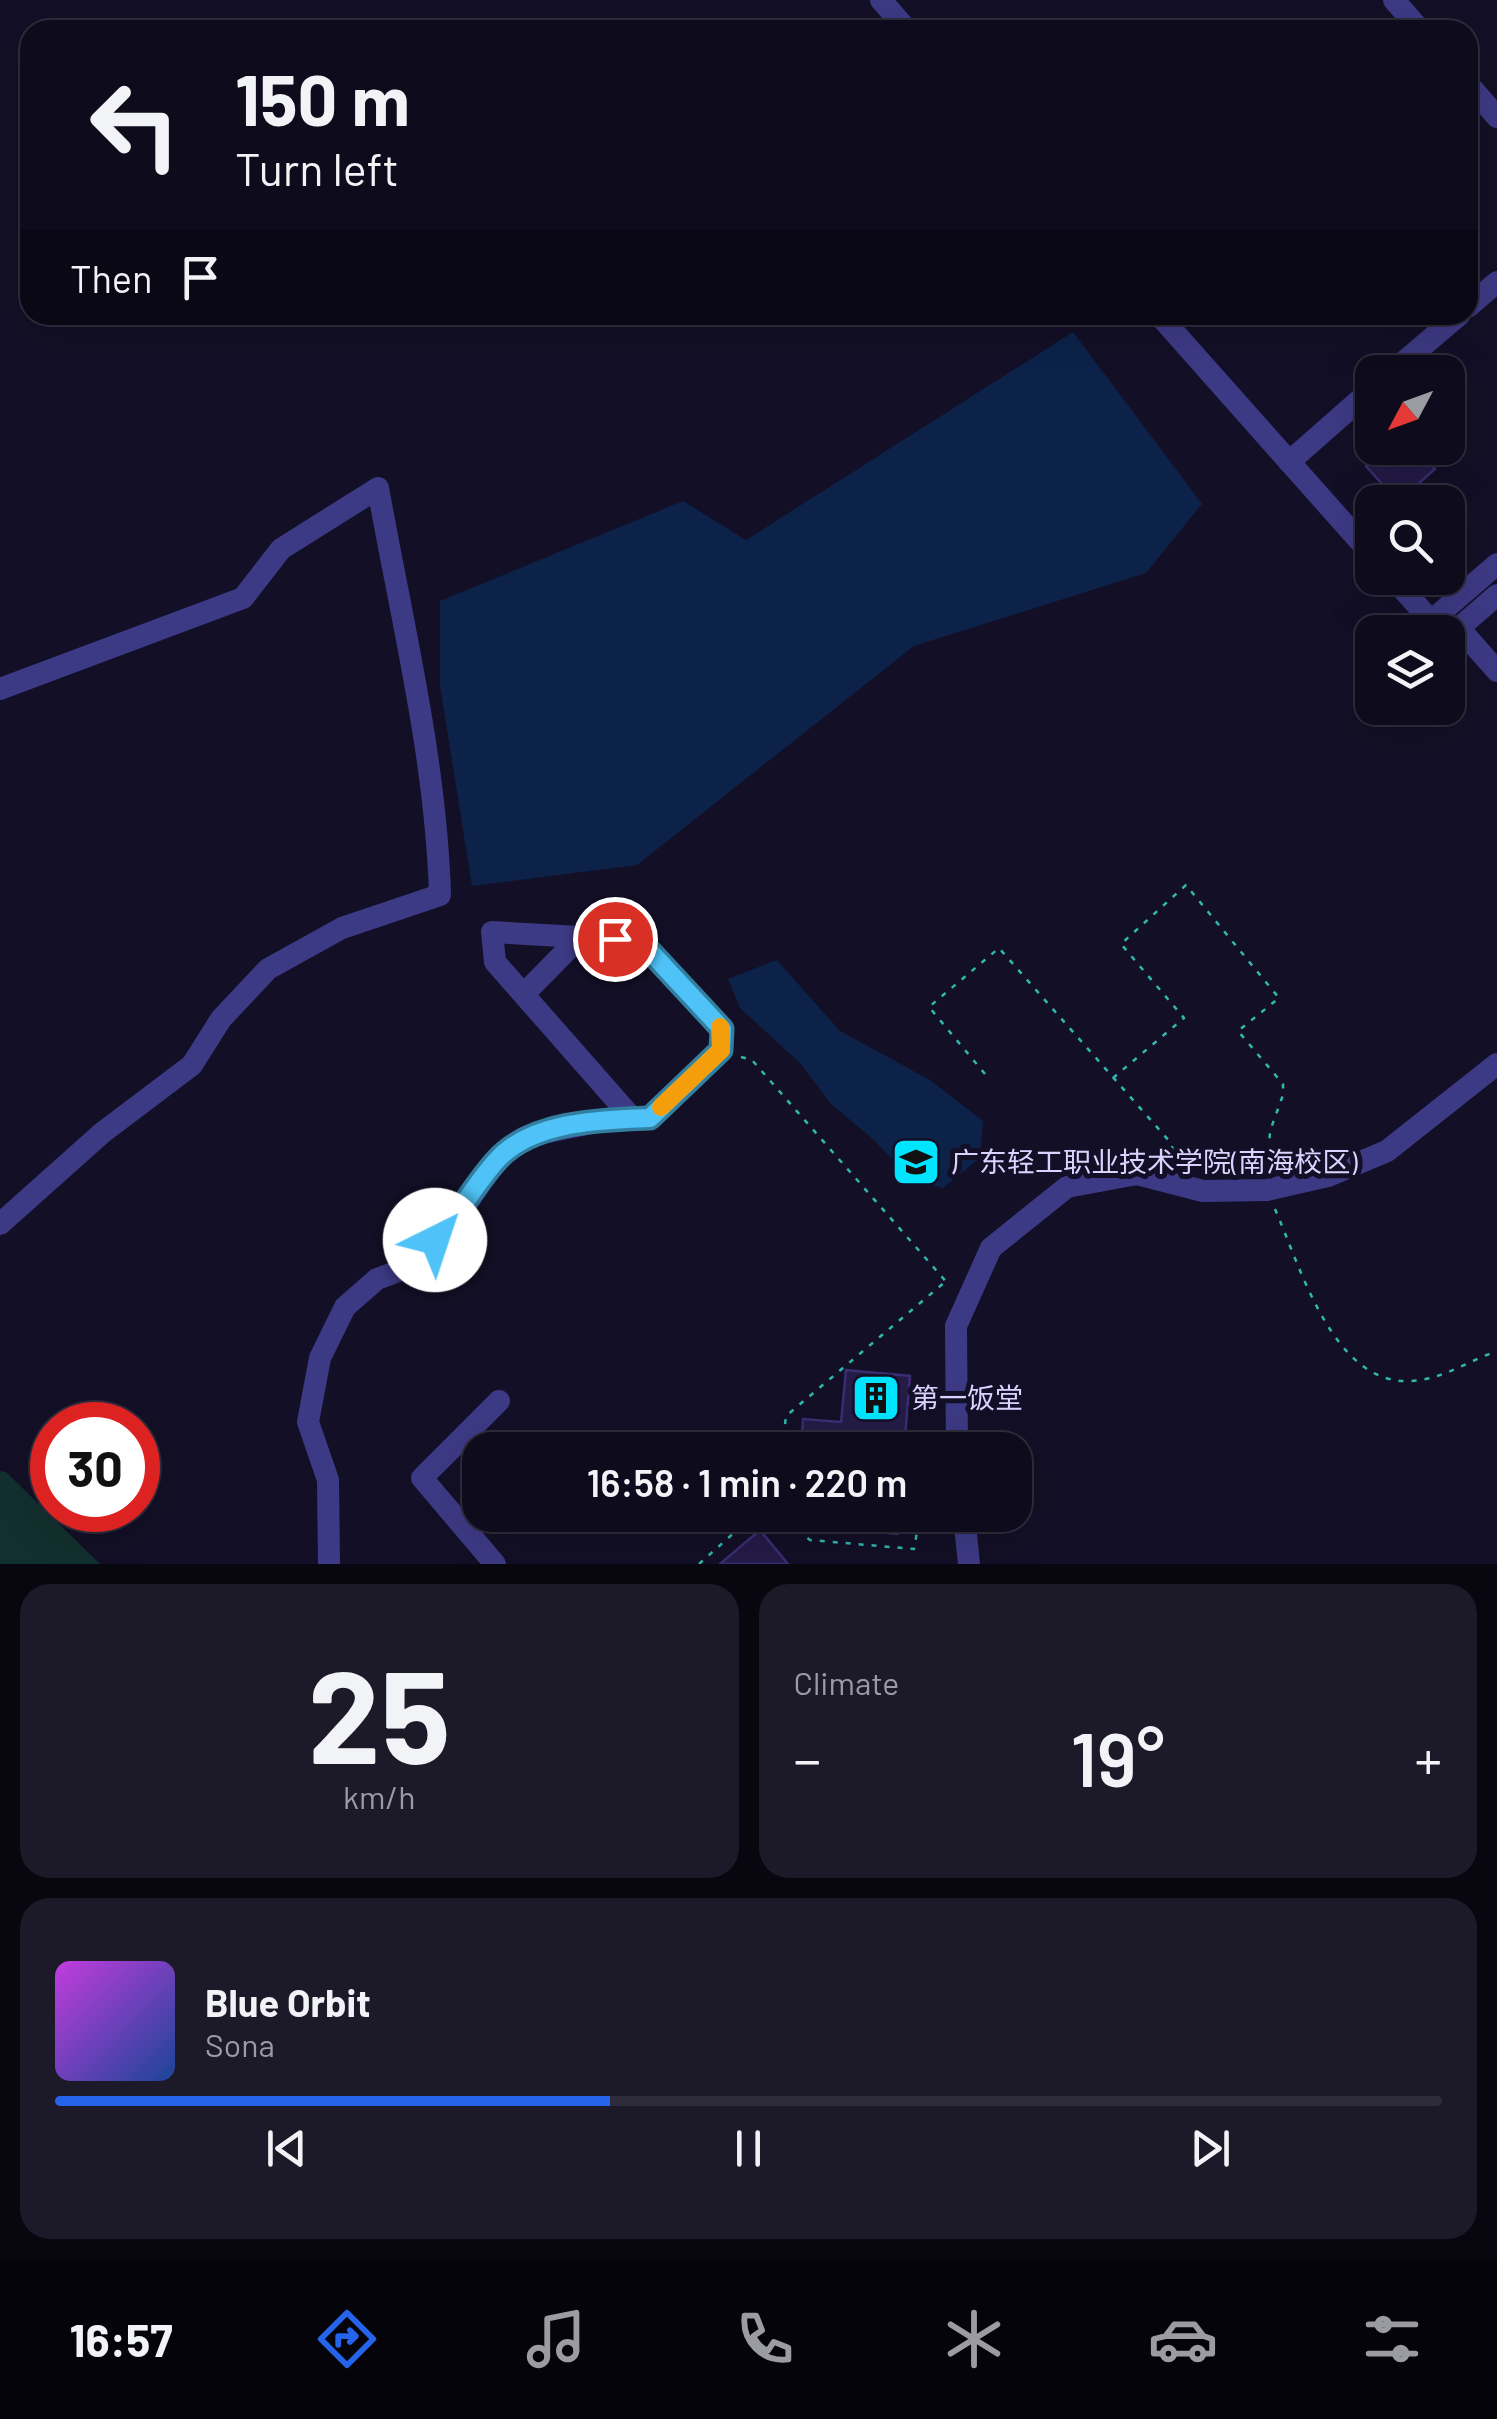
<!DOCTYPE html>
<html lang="en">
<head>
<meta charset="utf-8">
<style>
	body { margin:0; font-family:Barlow,"Noto Sans SC",sans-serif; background:#1c1929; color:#f1f3f6; height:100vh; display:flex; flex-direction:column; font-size:38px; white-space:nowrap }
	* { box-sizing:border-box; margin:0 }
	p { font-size:32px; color:#9b9ba3 }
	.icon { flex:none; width:55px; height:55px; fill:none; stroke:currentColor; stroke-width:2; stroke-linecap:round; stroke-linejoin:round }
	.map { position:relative; height:1564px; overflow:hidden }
	.drawer { display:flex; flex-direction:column; gap:20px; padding:20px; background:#08060f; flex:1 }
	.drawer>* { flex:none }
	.top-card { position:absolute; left:20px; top:20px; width:1458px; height:305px; border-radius:30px; box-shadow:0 10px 40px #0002,0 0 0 2px #2e2b3b; background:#0e0b1c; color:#f1f3f6; overflow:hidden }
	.needle { width:65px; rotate:229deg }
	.fabs { position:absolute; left:1355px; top:355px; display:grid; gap:20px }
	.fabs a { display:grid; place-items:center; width:110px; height:110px; border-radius:20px; background:#0e0b1c; box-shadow:0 10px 40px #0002,0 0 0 2px #2e2b3b; font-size:50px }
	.speed { position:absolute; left:30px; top:1402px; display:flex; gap:20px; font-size:50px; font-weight:700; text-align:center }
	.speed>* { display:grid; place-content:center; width:130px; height:130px; border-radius:50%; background:#0e0b1c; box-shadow:0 10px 40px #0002,0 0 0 2px #2e2b3b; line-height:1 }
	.speed .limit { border:15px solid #d22; background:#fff; color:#111 }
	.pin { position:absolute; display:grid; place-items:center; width:85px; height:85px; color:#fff; margin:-42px; border:5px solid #fff; border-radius:50%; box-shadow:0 2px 10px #0007 }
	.me { position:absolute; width:110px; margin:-55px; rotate:41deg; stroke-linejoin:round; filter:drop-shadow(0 0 8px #0008) }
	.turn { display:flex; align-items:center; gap:35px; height:210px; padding:0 50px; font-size:45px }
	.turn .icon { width:130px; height:130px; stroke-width:2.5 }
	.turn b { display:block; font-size:70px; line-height:85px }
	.then { display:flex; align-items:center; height:95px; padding:0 50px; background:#0003; gap:20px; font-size:38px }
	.big { font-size:75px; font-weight:600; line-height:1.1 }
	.drawer .tile { flex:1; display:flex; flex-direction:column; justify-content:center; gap:15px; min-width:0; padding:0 35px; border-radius:30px; background:#1c1929 }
	.drawer .dial { align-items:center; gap:0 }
	.dial b { font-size:130px; line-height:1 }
	.song { display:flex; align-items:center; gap:30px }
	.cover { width:120px; height:120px; border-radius:15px; background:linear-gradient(135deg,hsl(290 70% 55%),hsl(220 70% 35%)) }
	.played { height:10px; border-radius:5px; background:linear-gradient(90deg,#2563eb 40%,#2e2b3b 40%) }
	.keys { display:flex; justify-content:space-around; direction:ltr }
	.heat { display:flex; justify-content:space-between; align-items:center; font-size:55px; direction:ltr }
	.drawer .tiles { flex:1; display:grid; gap:20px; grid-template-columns:1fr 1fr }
	.tile:last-child { grid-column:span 2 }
	.trip { position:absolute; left:462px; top:1432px; width:570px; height:100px; border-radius:30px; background:#0e0b1c; box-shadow:0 10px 40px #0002,0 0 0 2px #2e2b3b; font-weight:600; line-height:100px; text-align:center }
	.tabs { display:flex; height:160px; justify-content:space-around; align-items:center; background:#06040b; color:#9b9ba3 }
	.tabs .icon { width:70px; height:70px }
	.tabs .active { color:#2563eb }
	.tabs b { font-size:45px; color:#f1f3f6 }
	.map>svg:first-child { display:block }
</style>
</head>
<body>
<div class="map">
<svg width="1497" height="1564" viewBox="0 0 1497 1564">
	<rect width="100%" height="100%" fill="#130f26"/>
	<!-- green -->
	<path fill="#12302f" d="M0,1471l6,1 94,92h-100z"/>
	<!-- water -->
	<path fill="#0c2248" d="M1073,332l129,172 -56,69 -232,73 -277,219 -165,21 -32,-200v-85l243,-100 63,39z
		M777,960l63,71 90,49 53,41 -3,37 -37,30 -32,-9 -37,-39 -43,-36 -31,-41 -60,-55 -12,-29z"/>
	<!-- building -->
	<path fill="#241b47" stroke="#3b2d73" stroke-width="2.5" d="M1386,448h30l19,21 -37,33 -32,-36z
		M846,1370l64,6 -6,74h-103l2,-31 38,3z
		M797,1515h102l-2,19 -101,-10z
		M760,1530l28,34h-68z"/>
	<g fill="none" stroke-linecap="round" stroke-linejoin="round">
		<!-- path -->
		<path stroke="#2fb8b0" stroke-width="2.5" stroke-dasharray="5 8" stroke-linecap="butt" d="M741,1057l11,3 198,226
			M985,1074l-56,-67 70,-59 172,195 5,19
			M1113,1078l71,-60 -63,-74 65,-59 93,113 -41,33 45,53v11l-13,36 -2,37
			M1275,1209c25,57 58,176 135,172 32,-1 58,-20 87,-30
			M782,1450l4,-34 159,-134
			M776,1515l34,25 104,9 6,-34
			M699,1564l55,-49"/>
		<!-- minor -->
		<path stroke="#3d3a85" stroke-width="22" d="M881,0l26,30
			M1394,0l26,30
			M1468,84l29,33
			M1468,307l29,-25
			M1159,315l213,240
			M1392,372l67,-57
			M1289,462l83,-73
			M1393,578l38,43 28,7 38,43
			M1431,621l66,-57
			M1459,628l38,-33
			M0,689l243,-91 38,-49 97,-61c24,134 58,271 62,407l-98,33 -74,41 -47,50 -29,46 -90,68 -102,91
			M524,994l56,-57
			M957,1450l-1,-124 35,-78 76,-61 70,-13 66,17 64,-1 61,-14 59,-25 110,-87
			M964,1515l5,49
			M329,1564l-1,-84 -20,-58 12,-64 25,-51 32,-28 35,-13 47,-51 38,-56 31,-23 78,-16 44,-2 71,-68v-21l-76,-83 -30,-7 -123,-7 3,30 138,157
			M495,1564l-73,-86 77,-77"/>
	</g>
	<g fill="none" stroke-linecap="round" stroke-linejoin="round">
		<!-- route casing -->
		<g stroke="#337fa1" stroke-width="25">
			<path id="route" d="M435,1240c25,-26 39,-55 62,-80 35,-39 104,-40 153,-42l71,-68 1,-21 -77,-83 -30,-7"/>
		</g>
		<!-- route -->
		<use href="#route" stroke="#4fc3f7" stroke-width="18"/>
		<!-- slow -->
		<path stroke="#f59e0b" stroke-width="18" d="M661,1107l60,-57 -1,-23"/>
	</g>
	<!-- icons -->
	<defs>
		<g id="university-square" transform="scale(2.5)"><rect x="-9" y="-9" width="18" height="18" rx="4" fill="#00e5ff" stroke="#130f26"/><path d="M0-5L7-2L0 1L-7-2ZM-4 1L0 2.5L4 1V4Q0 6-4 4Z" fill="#111"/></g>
		<g id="building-square" transform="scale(2.5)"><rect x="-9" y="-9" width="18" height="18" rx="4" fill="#00e5ff" stroke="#130f26"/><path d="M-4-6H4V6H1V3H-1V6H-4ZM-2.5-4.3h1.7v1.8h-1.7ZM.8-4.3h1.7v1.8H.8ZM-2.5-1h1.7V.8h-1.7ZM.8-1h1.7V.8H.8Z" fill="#111"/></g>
	</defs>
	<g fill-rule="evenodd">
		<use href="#university-square" x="916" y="1162"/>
		<use href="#building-square" x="876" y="1398"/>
	</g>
	<g text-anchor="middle" stroke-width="10" stroke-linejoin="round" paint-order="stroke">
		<!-- poi labels -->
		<g font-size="28" fill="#d9d4ff" stroke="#130f26" text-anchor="start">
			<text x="951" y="1172">广东轻工职业技术学院(南海校区)</text>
			<text x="911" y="1408">第一饭堂</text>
		</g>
	</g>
</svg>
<div class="fabs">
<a><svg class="needle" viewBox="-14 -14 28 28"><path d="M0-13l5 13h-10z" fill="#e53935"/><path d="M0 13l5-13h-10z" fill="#9b9ba3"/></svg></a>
<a><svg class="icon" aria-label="search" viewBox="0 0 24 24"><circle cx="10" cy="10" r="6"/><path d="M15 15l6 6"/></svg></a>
<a><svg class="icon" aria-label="layers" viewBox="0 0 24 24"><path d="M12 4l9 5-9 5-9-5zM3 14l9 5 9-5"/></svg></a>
</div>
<div class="speed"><div class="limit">30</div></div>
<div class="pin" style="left:615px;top:939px;background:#d93025"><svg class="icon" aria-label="arrive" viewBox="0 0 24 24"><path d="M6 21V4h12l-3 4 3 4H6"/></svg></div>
<svg class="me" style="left:435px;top:1240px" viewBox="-20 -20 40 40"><circle r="19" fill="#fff"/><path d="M0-13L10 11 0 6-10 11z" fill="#4fc3f7"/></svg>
<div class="trip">16:58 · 1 min · 220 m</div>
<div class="top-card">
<div class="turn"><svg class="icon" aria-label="left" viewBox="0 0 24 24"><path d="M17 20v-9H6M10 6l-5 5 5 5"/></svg><div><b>150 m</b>Turn left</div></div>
<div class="then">Then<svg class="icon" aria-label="arrive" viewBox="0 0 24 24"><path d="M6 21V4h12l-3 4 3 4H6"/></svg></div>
</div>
</div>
<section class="drawer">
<div class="tiles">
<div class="tile dial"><b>25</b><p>km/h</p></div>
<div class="tile"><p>Climate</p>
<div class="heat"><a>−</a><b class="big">19°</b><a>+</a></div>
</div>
<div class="tile">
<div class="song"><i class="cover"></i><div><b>Blue Orbit</b><p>Sona</p></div></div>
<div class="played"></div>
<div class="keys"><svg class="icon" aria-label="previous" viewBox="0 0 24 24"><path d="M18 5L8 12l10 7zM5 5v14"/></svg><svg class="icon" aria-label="pause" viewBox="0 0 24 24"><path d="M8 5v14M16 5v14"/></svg><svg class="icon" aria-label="next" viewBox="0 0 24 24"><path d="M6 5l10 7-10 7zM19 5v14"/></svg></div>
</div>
</div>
</section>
<nav class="tabs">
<b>16:57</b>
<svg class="icon active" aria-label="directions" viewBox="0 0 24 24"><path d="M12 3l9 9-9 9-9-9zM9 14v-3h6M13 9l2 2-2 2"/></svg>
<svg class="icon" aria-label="music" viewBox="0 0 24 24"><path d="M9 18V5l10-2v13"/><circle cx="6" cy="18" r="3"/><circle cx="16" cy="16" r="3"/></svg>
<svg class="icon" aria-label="phone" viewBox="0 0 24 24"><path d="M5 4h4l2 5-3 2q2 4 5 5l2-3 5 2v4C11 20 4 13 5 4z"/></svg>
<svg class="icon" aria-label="climate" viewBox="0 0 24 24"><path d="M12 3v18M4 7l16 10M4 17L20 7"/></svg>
<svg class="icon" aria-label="car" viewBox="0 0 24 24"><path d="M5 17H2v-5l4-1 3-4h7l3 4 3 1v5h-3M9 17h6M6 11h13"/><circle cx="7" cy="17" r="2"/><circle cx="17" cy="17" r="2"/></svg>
<svg class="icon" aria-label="filters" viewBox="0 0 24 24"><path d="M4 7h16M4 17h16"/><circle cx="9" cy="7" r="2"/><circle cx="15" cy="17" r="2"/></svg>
</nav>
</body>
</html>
